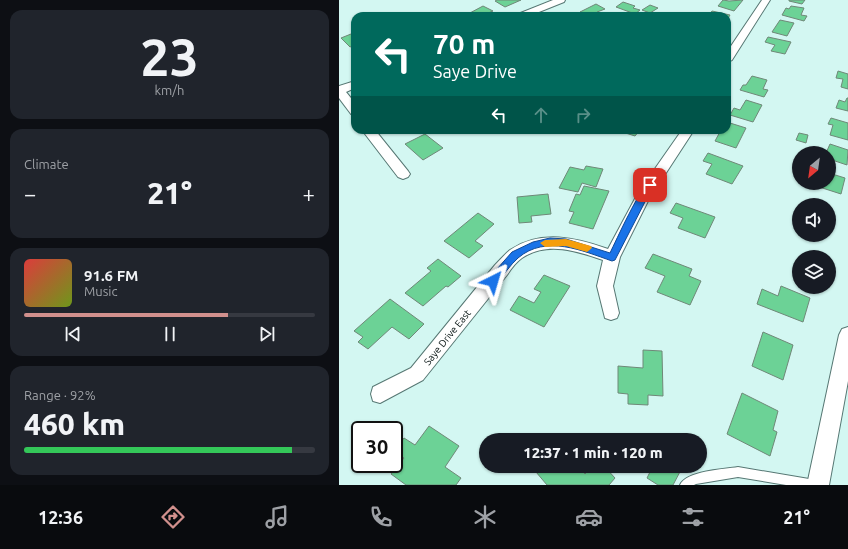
<!DOCTYPE html>
<html lang="en">
<head>
<meta charset="utf-8">
<style>
	body { margin:0; font-family:Ubuntu,sans-serif; background:#20242c; color:#f1f3f6; height:100vh; display:flex; flex-direction:column; font-size:15px; white-space:nowrap }
	* { box-sizing:border-box; margin:0 }
	p { font-size:13px; color:#9ea1a6 }
	.icon { flex:none; width:22px; height:22px; fill:none; stroke:currentColor; stroke-width:2; stroke-linecap:round; stroke-linejoin:round }
	.map { position:relative; flex:1; overflow:hidden }
	.side { display:flex; flex-direction:column; gap:10px; padding:10px; background:#0d0f14; width:339px }
	.side>* { flex:none }
	.hud { position:absolute; left:12px; top:12px; width:380px; height:122px; border-radius:12px; box-shadow:0 1px 3px #0004; background:#00695c; color:#fff; overflow:hidden }
	.needle { width:26px; rotate:209deg }
	.fabs { position:absolute; left:453px; top:146px; display:grid; gap:8px }
	.fabs a { display:grid; place-items:center; width:44px; height:44px; border-radius:50%; background:#171b24; box-shadow:0 1px 3px #0004; font-size:20px }
	.speed { position:absolute; left:12px; top:421px; display:flex; gap:8px; font-size:20px; font-weight:700; text-align:center }
	.speed>* { display:grid; place-content:center; width:52px; height:52px; border-radius:50%; background:#171b24; box-shadow:0 1px 3px #0004; line-height:1 }
	.speed .limit { border:2px solid #111; border-radius:6px; background:#fff; color:#111 }
	.pin { position:absolute; display:grid; place-items:center; width:34px; height:34px; color:#fff; margin:-17px; border-radius:8px; box-shadow:0 2px 6px #0006 }
	.me { position:absolute; width:44px; margin:-22px; rotate:40deg; stroke-linejoin:round; filter:drop-shadow(0 0 3px #0008) }
	.turn { display:flex; align-items:center; gap:14px; height:84px; padding:0 16px; font-size:18px }
	.turn .icon { width:52px; height:52px; stroke-width:2.5 }
	.turn b { display:block; font-size:28px; line-height:34px }
	.lanes { display:flex; align-items:center; height:38px; padding:0 16px; background:#0003; justify-content:center; gap:20px; direction:ltr }
	.lanes .off { opacity:.35 }
	.big { font-size:30px; font-weight:800; line-height:1.1 }
	.side .widget { flex:1; display:flex; flex-direction:column; justify-content:center; gap:6px; min-width:0; padding:0 14px; border-radius:12px; background:#20242c }
	.side .dial { align-items:center; gap:0 }
	.dial b { font-size:52px; line-height:1 }
	.song { display:flex; align-items:center; gap:12px }
	.cover { width:48px; height:48px; border-radius:6px; background:linear-gradient(135deg,hsl(0 70% 55%),hsl(80 70% 35%)) }
	.played { height:4px; border-radius:2px; background:linear-gradient(90deg,#d1908d 70%,#363941 70%) }
	.keys { display:flex; justify-content:space-around; direction:ltr }
	.heat { display:flex; justify-content:space-between; align-items:center; font-size:22px; direction:ltr }
	.charge { height:6px; border-radius:3px; background:linear-gradient(90deg,#34c759 92%,#363941 0) }
	.trip { position:absolute; left:140px; top:433px; width:228px; height:40px; border-radius:20px; background:#171b24; box-shadow:0 1px 3px #0004; font-weight:800; line-height:40px; text-align:center }
	.tabs { display:flex; height:64px; justify-content:space-around; align-items:center; background:#090b0e; color:#9ea1a6 }
	.tabs .icon { width:28px; height:28px }
	.tabs .active { color:#d1908d }
	.tabs b { font-size:18px; color:#f1f3f6 }
	main { display:flex; flex:1; min-height:0 }
	.map>svg:first-child { display:block }
</style>
</head>
<body>
<main>
<section class="side">
<div class="widget dial"><b>23</b><p>km/h</p></div>
<div class="widget"><p>Climate</p>
<div class="heat"><a>−</a><b class="big">21°</b><a>+</a></div>
</div>
<div class="widget">
<div class="song"><i class="cover"></i><div><b>91.6 FM</b><p>Music</p></div></div>
<div class="played"></div>
<div class="keys"><svg class="icon" aria-label="previous" viewBox="0 0 24 24"><path d="M18 5L8 12l10 7zM5 5v14"/></svg><svg class="icon" aria-label="pause" viewBox="0 0 24 24"><path d="M8 5v14M16 5v14"/></svg><svg class="icon" aria-label="next" viewBox="0 0 24 24"><path d="M6 5l10 7-10 7zM19 5v14"/></svg></div>
</div>
<div class="widget"><p>Range · 92%</p><b class="big">460 km</b><div class="charge"></div></div>
</section>
<div class="map">
<svg width="509" height="485" viewBox="0 0 509 485">
	<rect width="100%" height="100%" fill="#d3f7f2"/>
	<!-- building -->
	<path fill="#6cd296" stroke="#6f8878" d="M158,0h24l-16,7 -10,-6z
		M384,0l6,1 14,-1 -9,11 -16,-5z
		M450,0h16l-3,4 -13,-3z
		M284,2l12,4 -2,2 7,2 -5,4 -19,-7z
		M257,4l9,5 -8,3 3,2 -4,2 -6,-1 -3,1 -7,-4z
		M311,5l8,3 -8,5 -8,-3z
		M144,6l10,5 -12,5h-10l-3,-2z
		M452,6l13,2 -3,7 6,1 -3,5 -22,-6 4,-7 3,1z
		M373,11l18,4 -3,5v-4h-19z
		M441,20l14,3 -7,13 -15,-4z
		M12,34l4,2v9l-5,2 -9,-9z
		M429,37l23,5 -6,12 -14,-3 4,-6 -10,-3z
		M499,71l10,3v15l-7,-2 2,-8 -7,-1z
		M413,76l15,4 -4,9 5,1 -4,7 -24,-7 3,-5h3z
		M508,98h1v13l-12,-3 3,-8 6,2z
		M407,100l16,5 -9,17 -23,-7 4,-7 6,2z
		M492,118l17,5v17l-18,-5 3,-10 -5,-1z
		M391,123l16,5 -10,20 -21,-7 6,-11h6z
		M277,130h24l-5,6z
		M460,133l9,2 -2,8 -10,-3z
		M86,134l18,14 -20,12 -18,-16z
		M491,144l18,6 -1,15 -18,-6v-6h-3z
		M369,153l35,13 -11,18 -26,-10 6,-10 -9,-3z
		M247,166l17,3 -7,18 -14,-4 -4,9 -19,-4 11,-21 14,3z
		M490,173l16,5 -4,16 -28,-9 1,-2h15z
		M245,186l25,5 -16,38 -24,-6 5,-11 -5,-1 7,-17 4,1z
		M209,194l3,20 -20,2 1,6 -13,1 -2,-26z
		M337,203l39,14 -10,21 -27,-10 5,-10 -13,-5z
		M139,213l16,11 -19,17 8,5 -14,12 -25,-17z
		M314,254l39,15 -3,7 12,5 -11,24 -33,-13 8,-16 -20,-8z
		M99,259l23,17 -13,11 -2,-1 -23,20 -18,-13 26,-22 -4,-3z
		M205,275l26,11 -26,41 -34,-17 9,-14 15,7 7,-11 -7,-3z
		M442,286l29,12 -7,24 -46,-18 5,-15 16,7z
		M51,299l34,25 -15,15 -17,-12 -24,22 -10,-7 5,-5 -9,-6z
		M424,332l30,13 -10,35 -31,-14z
		M304,350l19,1 1,45 -15,-1v10l-20,-1v-10l-10,-1v-27l25,2z
		M403,393l36,18 -5,19 4,2 -7,24 -43,-22z
		M90,426l30,20 -14,21 16,11 -5,7h-50l-15,-11 13,-16 -10,-7 10,-13 11,7z
		M203,466h36l7,8 8,-8h11l11,12 -6,7h-62l-11,-13z
		M314,466h30l-10,19h-15l-11,-7z"/>
	<g fill="none" stroke-linecap="round" stroke-linejoin="round">
		<!-- service casing -->
		<g stroke="#567773" stroke-width="2">
			<path id="service" d="M399,467l77,13 3,2 2,3h-34l-48,-8 -42,7 -2,1h-14c6,-14 44,-16 58,-18z"/>
		</g>
		<!-- minor casing -->
		<g stroke="#567773" stroke-width="2">
			<path id="minor" d="M214,0h12l-1,2 -35,14h-13l2,-2z
				M423,0h8l-38,60 -5,3v-11z
				M16,81v7l-9,4 9,11v12l-4,-1 -12,-16v-12z
				M23,130h13l33,41 2,3 -2,3 -5,2 -5,-2z
				M343,130h12l-45,69 -29,58 -7,29 6,27 -2,5 -6,2 -6,-2 -8,-32 6,-26c-26,-9 -56,-19 -81,-2 -6,4 -11,11 -15,17l-84,105 -43,23 -7,-2 -2,-7 2,-7 38,-19 84,-103c5,-5 10,-11 15,-15 31,-21 67,-12 98,-1l30,-56z
				M509,327v54l-19,104h-22l32,-150 3,-6z"/>
		</g>
		<!-- service -->
		<use href="#service" fill="#fff" fill-rule="evenodd"/>
		<!-- minor -->
		<use href="#minor" fill="#fff" fill-rule="evenodd"/>
	</g>
	<!-- route -->
	<path fill="#1a73e8" stroke="#114b97" d="M311,182l4,3 -7,13 -32,62 -3,1c-29,-10 -66,-27 -94,-3 -8,7 -15,18 -22,26h-7l-1,-3 1,-3 23,-26 21,-10 17,-4 16,1 44,14c6,-12 31,-68 40,-71z"/>
	<!-- slow -->
	<path fill="#f59e0b" d="M227,239l25,7 1,2 -5,4 -21,-6 -21,1 -5,-4 5,-3z"/>
	<g text-anchor="middle" stroke-width="3" stroke-linejoin="round" paint-order="stroke">
		<!-- street labels -->
		<g font-size="10" fill="#081514" stroke="#fff">
			<text transform="translate(108 337) rotate(-51)" y="4">Saye Drive East</text>
		</g>
	</g>
</svg>
<div class="fabs">
<a><svg class="needle" viewBox="-14 -14 28 28"><path d="M0-13l5 13h-10z" fill="#e53935"/><path d="M0 13l5-13h-10z" fill="#9ea1a6"/></svg></a>
<a><svg class="icon" aria-label="sound" viewBox="0 0 24 24"><path d="M4 9h4l5-4v14l-5-4H4zM17 9q2 3 0 6"/></svg></a>
<a><svg class="icon" aria-label="layers" viewBox="0 0 24 24"><path d="M12 4l9 5-9 5-9-5zM3 14l9 5 9-5"/></svg></a>
</div>
<div class="speed"><div class="limit">30</div></div>
<div class="pin" style="left:311px;top:185px;background:#d93025"><svg class="icon" aria-label="arrive" viewBox="0 0 24 24"><path d="M6 21V4h12l-3 4 3 4H6"/></svg></div>
<svg class="me" style="left:154px;top:281px" viewBox="-20 -20 40 40"><path d="M0-17L14 15 0 8-14 15z" fill="#1a73e8" stroke="#fff" stroke-width="4"/></svg>
<div class="trip">12:37 · 1 min · 120 m</div>
<div class="hud">
<div class="turn"><svg class="icon" aria-label="left" viewBox="0 0 24 24"><path d="M17 20v-9H6M10 6l-5 5 5 5"/></svg><div><b>70 m</b>Saye Drive</div></div>
<div class="lanes"><svg class="icon" aria-label="left" viewBox="0 0 24 24"><path d="M17 20v-9H6M10 6l-5 5 5 5"/></svg><svg class="icon off" aria-label="ahead" viewBox="0 0 24 24"><path d="M12 20V5M6 11l6-6 6 6"/></svg><svg class="icon off" aria-label="right" viewBox="0 0 24 24"><path d="M7 20v-9h11M14 6l5 5-5 5"/></svg></div>
</div>
</div>
</main>
<nav class="tabs">
<b>12:36</b>
<svg class="icon active" aria-label="directions" viewBox="0 0 24 24"><path d="M12 3l9 9-9 9-9-9zM9 14v-3h6M13 9l2 2-2 2"/></svg>
<svg class="icon" aria-label="music" viewBox="0 0 24 24"><path d="M9 18V5l10-2v13"/><circle cx="6" cy="18" r="3"/><circle cx="16" cy="16" r="3"/></svg>
<svg class="icon" aria-label="phone" viewBox="0 0 24 24"><path d="M5 4h4l2 5-3 2q2 4 5 5l2-3 5 2v4C11 20 4 13 5 4z"/></svg>
<svg class="icon" aria-label="climate" viewBox="0 0 24 24"><path d="M12 3v18M4 7l16 10M4 17L20 7"/></svg>
<svg class="icon" aria-label="car" viewBox="0 0 24 24"><path d="M5 17H2v-5l4-1 3-4h7l3 4 3 1v5h-3M9 17h6M6 11h13"/><circle cx="7" cy="17" r="2"/><circle cx="17" cy="17" r="2"/></svg>
<svg class="icon" aria-label="filters" viewBox="0 0 24 24"><path d="M4 7h16M4 17h16"/><circle cx="9" cy="7" r="2"/><circle cx="15" cy="17" r="2"/></svg>
<b>21°</b>
</nav>
</body>
</html>
